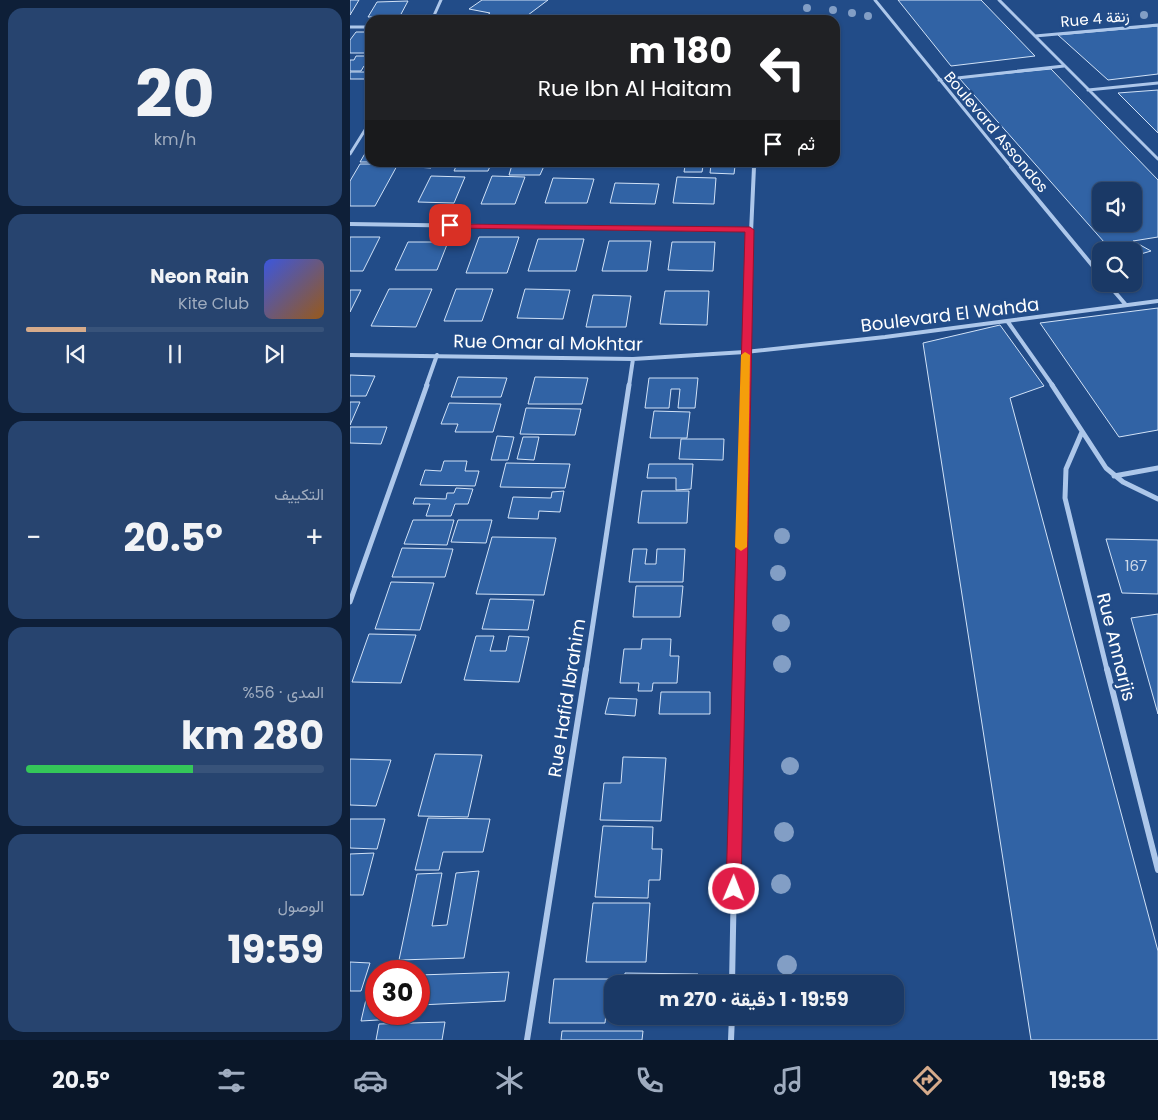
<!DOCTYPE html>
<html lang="ar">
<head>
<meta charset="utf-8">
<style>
	body { margin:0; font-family:Poppins,Vazirmatn,sans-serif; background:#27446f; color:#f1f3f6; direction:rtl; height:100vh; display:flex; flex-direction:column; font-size:19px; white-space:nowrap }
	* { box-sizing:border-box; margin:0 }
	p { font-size:16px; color:#9facbf }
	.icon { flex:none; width:28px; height:28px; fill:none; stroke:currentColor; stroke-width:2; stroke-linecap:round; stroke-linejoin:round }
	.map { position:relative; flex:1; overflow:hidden; direction:ltr }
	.panel { display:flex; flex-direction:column; gap:8px; padding:8px; background:#0e1f38; width:350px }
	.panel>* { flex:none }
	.banner { position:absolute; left:15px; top:15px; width:475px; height:152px; border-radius:15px; box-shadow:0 1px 4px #0004,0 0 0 1px #38537a; direction:rtl; background:#202124; color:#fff; overflow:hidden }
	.buttons { position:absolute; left:742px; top:182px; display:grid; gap:10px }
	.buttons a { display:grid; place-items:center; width:50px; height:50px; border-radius:10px; background:#1a3966; box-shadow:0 1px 4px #0004,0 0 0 1px #38537a; font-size:25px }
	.speed { position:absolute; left:15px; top:960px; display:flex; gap:10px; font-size:25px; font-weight:700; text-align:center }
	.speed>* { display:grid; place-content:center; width:65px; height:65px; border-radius:50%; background:#1a3966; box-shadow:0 1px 4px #0004,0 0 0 1px #38537a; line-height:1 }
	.speed .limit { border:8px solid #d22; background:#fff; color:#111 }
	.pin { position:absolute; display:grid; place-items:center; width:42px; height:42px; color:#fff; margin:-21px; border-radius:10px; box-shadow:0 2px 8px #0006 }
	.me { position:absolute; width:55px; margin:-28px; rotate:1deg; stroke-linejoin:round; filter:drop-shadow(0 0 4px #0008) }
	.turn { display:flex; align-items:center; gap:18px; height:105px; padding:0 25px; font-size:22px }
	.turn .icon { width:65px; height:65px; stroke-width:2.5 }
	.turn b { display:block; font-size:35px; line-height:42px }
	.then { display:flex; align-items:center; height:48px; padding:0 25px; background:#0003; gap:10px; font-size:19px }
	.big { font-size:38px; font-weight:700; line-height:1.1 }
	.panel .widget { flex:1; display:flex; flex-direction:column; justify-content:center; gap:8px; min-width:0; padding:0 18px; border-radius:15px; background:#27446f }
	.panel .dial { align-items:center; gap:0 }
	.dial b { font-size:65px; line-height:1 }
	.song { display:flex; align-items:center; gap:15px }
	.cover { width:60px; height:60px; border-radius:8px; background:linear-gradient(135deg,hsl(230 70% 55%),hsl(30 70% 35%)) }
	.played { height:5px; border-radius:2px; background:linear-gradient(90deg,#d6ab8b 20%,#38537a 20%) }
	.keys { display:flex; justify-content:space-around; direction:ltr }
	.heat { display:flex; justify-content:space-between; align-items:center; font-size:28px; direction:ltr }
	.charge { height:8px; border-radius:4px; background:linear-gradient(90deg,#34c759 56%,#38537a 0) }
	.trip { position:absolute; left:254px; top:975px; width:300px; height:50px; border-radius:15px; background:#1a3966; box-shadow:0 1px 4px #0004,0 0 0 1px #38537a; font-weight:700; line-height:50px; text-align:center; direction:rtl }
	.menu { display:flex; height:80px; justify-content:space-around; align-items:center; background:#0a1729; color:#9facbf }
	.menu .icon { width:35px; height:35px }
	.menu .current { color:#d6ab8b }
	.menu b { font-size:22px; color:#f1f3f6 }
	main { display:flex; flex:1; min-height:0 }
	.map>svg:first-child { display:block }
</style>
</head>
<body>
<main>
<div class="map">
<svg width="808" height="1040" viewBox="0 0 808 1040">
	<rect width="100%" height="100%" fill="#224c88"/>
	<!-- building -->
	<path fill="#3163a5" stroke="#d1e2f7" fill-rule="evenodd" d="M0,0h9l-9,15z
		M132,0h66l-20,15 -13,4 -21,-3 -4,3 -7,-1 7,-5 -21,-4z
		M548,0h83l54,56 -84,10z
		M58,1l-8,15 -32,1 9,-15z
		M808,26v48l-50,6 -50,-45z
		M6,32h14v21h-20v-13z
		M6,56h14l-4,6h4v4h-6l-3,5h-11v-11h4z
		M701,69l107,111v57l-25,4 18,10 -17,5v-5h-22l-153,-173zM751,191h33v33h-33z
		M0,72h20v7h-20z
		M808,90v43l-40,-40z
		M20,145v17h-10z
		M69,162h15l-3,6 -15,-1z
		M108,162h34l-4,9h-34z
		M329,162h40v2z
		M10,164h38l-23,42h-25v-25z
		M162,165l32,1 -4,9h-31z
		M361,165l24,1 -1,8 -24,-1z
		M335,166h18l-1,6h-18z
		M81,176l34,1 -11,26 -36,-1z
		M142,176l33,1 -10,27h-34z
		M327,177l39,1 -2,26 -41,-1z
		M203,178l41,1 -7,24h-42z
		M265,183l44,1 -4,20 -45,-1z
		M0,237h30l-17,34h-13z
		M129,237h40l-12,36h-41z
		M188,239h46l-8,32h-48z
		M259,241h42l-4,30h-45z
		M58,242h40l-11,28h-42z
		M322,242h43l-2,29 -45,-1z
		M39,289h43l-16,38 -45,-1z
		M106,289h37l-11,32h-38z
		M175,289l45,1 -7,29 -46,-1z
		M0,290h11l-11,22z
		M315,291h44l-2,34 -47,-1z
		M243,295l38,1 -5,31h-40z
		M808,308v122l-39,7 -79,-114z
		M650,325l44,61 -34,12 148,553v89h-127l-108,-697z
		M0,375l25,1 -9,20h-16z
		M108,377l49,1 -6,19h-50z
		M185,377l53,1 -6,26h-54z
		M299,378h49l-3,30h-17l2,-19h-9l-2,19h-24z
		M0,402h10l-10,23z
		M99,403l52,1 -8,28h-38l3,-8h-17z
		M176,408l55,1 -6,26 -55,-1z
		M304,411l36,1 -3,26h-37z
		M0,427h37l-6,17 -31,-1z
		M147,436l17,1 -6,23h-17z
		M173,437h16l-5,23 -17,-1z
		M331,439h43l-1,21 -44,-1z
		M94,461h23l-2,10h14l-4,15 -55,-1 5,-15 16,1z
		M156,463l64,1 -5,24 -65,-1z
		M299,464h44l-2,25 -15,1v-12h-29z
		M106,488l17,1 -5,15h-13l-4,12h-25l4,-12h-17l2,-6 31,1 1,-6h7z
		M214,491l-4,21 -21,-1 -1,8 -30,-1 5,-21 38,1 1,-6z
		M292,491h47l-2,32h-49z
		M63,520h41l-7,25 -43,-1z
		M108,520h34l-6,23 -35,-1z
		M142,537l64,1 -12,57 -68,-1z
		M756,539l52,1v54l-36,-1z
		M52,548l51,1 -8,28h-53z
		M283,549h14l-2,15h11l1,-15h28l-2,33h-54z
		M41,582l43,1 -14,47 -45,-1z
		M286,586h47l-3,31h-47z
		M140,599l44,1 -6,30 -46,-1z
		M808,614v100l-27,-96z
		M19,634l47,1 -15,48 -49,-1z
		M126,636h18l-4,15h16l3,-15 20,1 -10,45 -55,-2z
		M292,639h29l-1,17h9l-2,27h-24l-1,8h-14l1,-8h-19l4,-34h17z
		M311,692h49v22h-51z
		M259,698l28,1 -2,17 -30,-2z
		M85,754l47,1 -14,62 -50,-1z
		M273,757l43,1 -5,63 -61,-1 4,-37h17z
		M0,759l41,1 -15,46 -26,-1z
		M78,818l62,1 -7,33h-40l-4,18h-24z
		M0,819h35l-8,30 -27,-1z
		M253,826l50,1 -1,22h10l-2,31h-11l-1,18 -53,-1z
		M24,853l-11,42h-13v-41z
		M129,871l-15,87 -65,2 18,-86 25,-1 -10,53 15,-1 9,-52z
		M243,903h57l-4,59h-60z
		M0,962l20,1 -9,28h-11z
		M159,972l-4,29 -86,4v-30z
		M275,973l73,1 -1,10h-73z
		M26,977v37h20l-1,5 -34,2 10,-43z
		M204,979h56l-5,44h-56z
		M271,1016h75l-1,4h-74z
		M95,1022l-3,18h-66l3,-16z
		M212,1031h81l-1,9h-81z"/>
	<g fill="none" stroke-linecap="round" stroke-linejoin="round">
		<!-- street-far3 -->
		<path stroke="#adc7ea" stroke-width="3" d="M525,0l137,168
			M649,0l159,159
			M82,20l9,-20
			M0,27h20
			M685,36l123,-11
			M589,80l125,-14
			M738,90l70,-7
			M0,154l20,-32
			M404,168v-6"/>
		<!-- street-far2 -->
		<path stroke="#adc7ea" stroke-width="4" d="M661,167l90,109
			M0,224l399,6
			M758,284l18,21
			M658,322l45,64
			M0,355l283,4 112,-7 140,-15 273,-36
			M76,386l11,-31
			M279,386l4,-27
			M394,386l10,-219"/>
		<!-- street-far1 -->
		<path stroke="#adc7ea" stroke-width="5" d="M702,385l54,83 17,14 35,17
			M732,432l-16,37 -1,29 42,172
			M764,476l44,-8
			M0,602l77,-217
			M236,670l43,-285
			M388,670l6,-285"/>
		<!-- street -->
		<path stroke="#adc7ea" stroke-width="6" d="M757,669l51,201
			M382,984l6,-315
			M177,1040l59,-371
			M381,1040l1,-24"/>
	</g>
	<!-- trees -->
	<g fill="#829ec5">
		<circle cx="457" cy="8" r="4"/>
		<circle cx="483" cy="10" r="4"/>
		<circle cx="502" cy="13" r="4"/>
		<circle cx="794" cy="15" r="4"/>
		<circle cx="518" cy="16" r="4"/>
		<circle cx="717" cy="20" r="4"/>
		<circle cx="432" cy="536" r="8"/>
		<circle cx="428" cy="573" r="8"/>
		<circle cx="431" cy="623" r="9"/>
		<circle cx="432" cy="664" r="9"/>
		<circle cx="440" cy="766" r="9"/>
		<circle cx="434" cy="832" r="10"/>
		<circle cx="431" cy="884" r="10"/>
		<circle cx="437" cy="965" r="10"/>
	</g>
	<!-- route -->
	<path fill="#e11d48" stroke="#92132f" d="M97,224l303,3 4,3 -13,659 -2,5 -5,2 -6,-2 -2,-5 19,-657 -295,-4 -3,-1z"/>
	<!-- slow -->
	<path fill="#f59e0b" d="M395,352l5,3 -3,192 -6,4 -6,-4 6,-192z"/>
	<g text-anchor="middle" stroke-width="5" stroke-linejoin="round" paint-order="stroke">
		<!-- far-street labels -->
		<g font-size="15" fill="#fff" stroke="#224c88">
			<text transform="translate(745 19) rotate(-5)" y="5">Rue 4 زنقة</text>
			<text transform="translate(646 132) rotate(50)" y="5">Boulevard Assondos</text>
		</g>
		<!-- number labels -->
		<g font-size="15" fill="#ccd8e8">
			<text x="786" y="571">167</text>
		</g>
		<!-- street labels -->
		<g font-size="18" fill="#fff" stroke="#224c88">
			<text transform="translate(600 315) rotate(-7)" y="6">Boulevard El Wahda</text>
			<text transform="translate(198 343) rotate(1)" y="6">Rue Omar al Mokhtar</text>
			<text transform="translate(766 647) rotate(76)" y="6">Rue Annarjis</text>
			<text transform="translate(217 698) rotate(-81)" y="6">Rue Hafid Ibrahim</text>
		</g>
	</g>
</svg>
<div class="buttons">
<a><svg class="icon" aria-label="sound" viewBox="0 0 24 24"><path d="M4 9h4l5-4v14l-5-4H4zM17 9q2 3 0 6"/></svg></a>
<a><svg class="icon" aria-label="search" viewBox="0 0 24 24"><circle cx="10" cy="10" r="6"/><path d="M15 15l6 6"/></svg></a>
</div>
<div class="speed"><div class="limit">30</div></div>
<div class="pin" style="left:100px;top:225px;background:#d93025"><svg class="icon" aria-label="arrive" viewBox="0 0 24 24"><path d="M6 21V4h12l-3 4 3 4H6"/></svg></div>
<svg class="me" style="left:384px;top:889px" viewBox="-20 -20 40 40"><circle r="17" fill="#e11d48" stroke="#fff" stroke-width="3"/><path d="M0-11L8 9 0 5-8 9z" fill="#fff"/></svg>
<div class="trip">19:59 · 1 دقيقة · 270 m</div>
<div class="banner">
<div class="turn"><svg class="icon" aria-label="left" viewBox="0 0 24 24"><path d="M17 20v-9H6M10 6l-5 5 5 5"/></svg><div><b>180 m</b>Rue Ibn Al Haitam</div></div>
<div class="then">ثم<svg class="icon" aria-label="arrive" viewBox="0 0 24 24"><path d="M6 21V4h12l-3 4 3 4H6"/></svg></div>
</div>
</div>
<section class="panel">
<div class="widget dial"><b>20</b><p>km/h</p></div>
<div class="widget">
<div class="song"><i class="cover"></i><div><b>Neon Rain</b><p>Kite Club</p></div></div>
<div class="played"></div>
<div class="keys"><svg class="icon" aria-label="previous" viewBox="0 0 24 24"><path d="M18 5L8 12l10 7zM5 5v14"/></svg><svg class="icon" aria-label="pause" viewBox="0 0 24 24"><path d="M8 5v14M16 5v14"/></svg><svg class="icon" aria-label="next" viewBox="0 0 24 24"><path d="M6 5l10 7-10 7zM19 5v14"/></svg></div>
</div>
<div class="widget"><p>التكييف</p>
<div class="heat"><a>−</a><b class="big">20.5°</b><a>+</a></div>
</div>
<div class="widget"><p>المدى · 56%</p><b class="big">280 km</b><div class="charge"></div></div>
<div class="widget"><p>الوصول</p><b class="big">19:59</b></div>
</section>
</main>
<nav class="menu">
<b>19:58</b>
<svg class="icon current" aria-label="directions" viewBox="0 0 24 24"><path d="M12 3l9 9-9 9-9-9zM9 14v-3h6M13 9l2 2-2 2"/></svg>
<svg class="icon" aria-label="music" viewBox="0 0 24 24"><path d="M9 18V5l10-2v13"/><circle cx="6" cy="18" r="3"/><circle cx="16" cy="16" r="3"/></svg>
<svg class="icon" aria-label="phone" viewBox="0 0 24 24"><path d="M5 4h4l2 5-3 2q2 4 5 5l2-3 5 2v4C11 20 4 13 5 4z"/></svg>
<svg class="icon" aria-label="climate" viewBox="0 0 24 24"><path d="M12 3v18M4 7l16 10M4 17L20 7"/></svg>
<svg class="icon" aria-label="car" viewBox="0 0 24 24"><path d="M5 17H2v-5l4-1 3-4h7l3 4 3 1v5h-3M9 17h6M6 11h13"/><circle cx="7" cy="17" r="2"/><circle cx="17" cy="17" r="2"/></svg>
<svg class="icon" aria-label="filters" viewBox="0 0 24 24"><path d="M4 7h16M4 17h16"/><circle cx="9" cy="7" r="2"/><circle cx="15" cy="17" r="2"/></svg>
<b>20.5°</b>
</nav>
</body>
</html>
